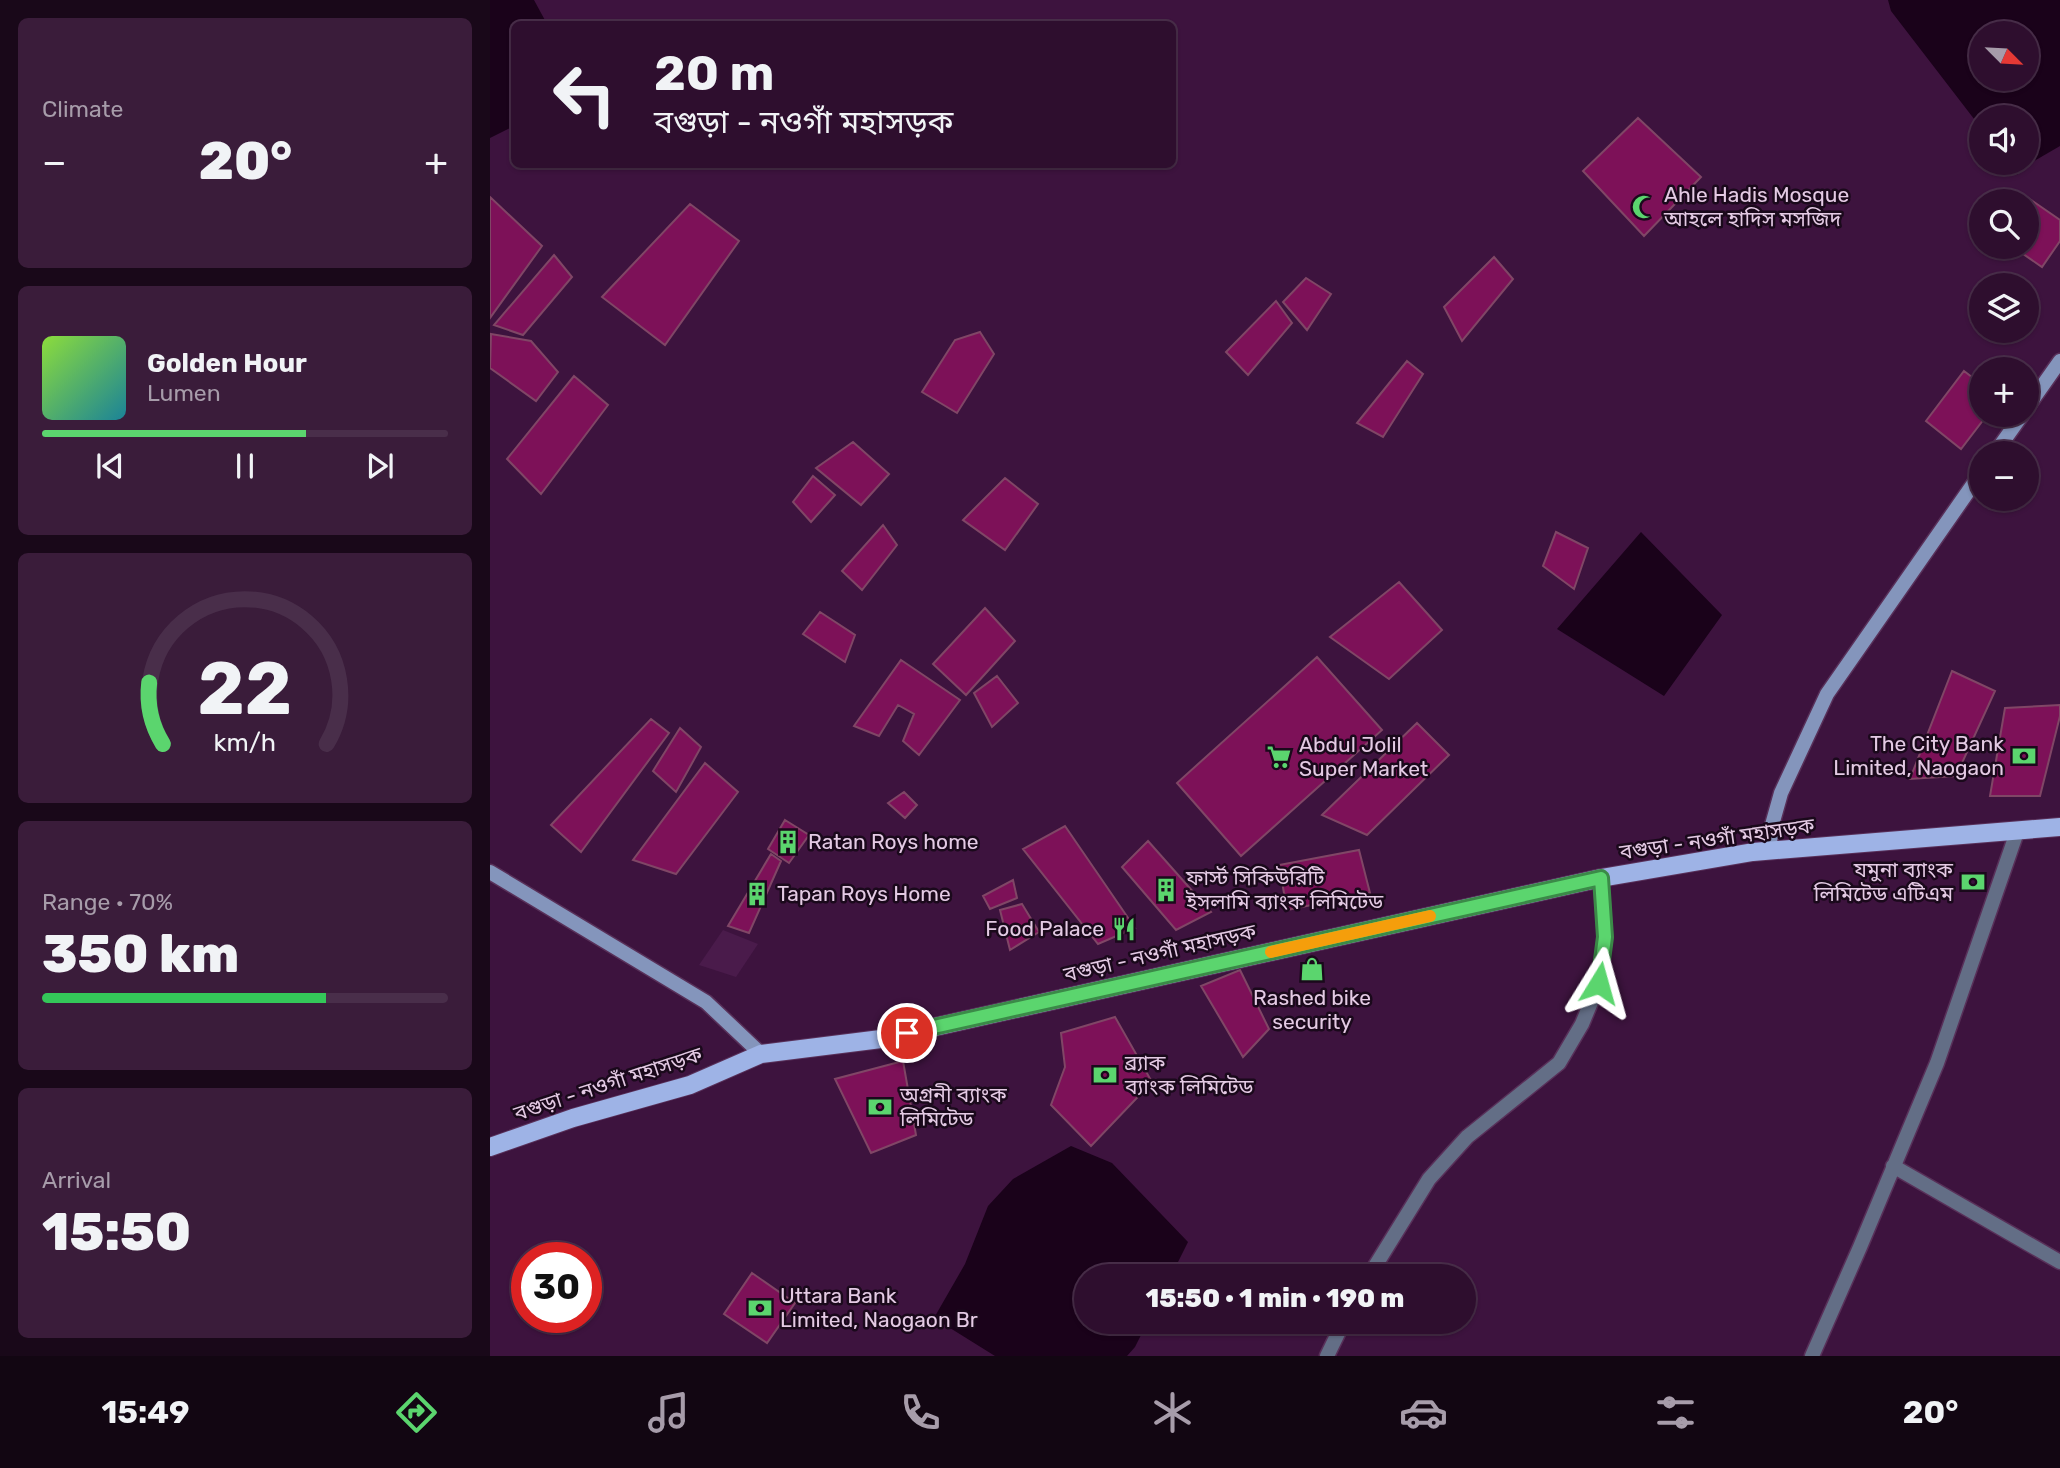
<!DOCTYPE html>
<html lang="en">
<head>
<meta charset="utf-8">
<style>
	body { margin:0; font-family:Rubik,"Noto Sans Bengali",sans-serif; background:#3a1c3a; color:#f1f3f6; height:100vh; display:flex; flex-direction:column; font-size:26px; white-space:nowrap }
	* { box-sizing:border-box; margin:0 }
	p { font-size:23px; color:#a79caa }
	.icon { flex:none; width:38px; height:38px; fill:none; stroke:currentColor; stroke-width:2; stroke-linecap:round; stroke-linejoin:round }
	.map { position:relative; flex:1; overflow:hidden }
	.drawer { display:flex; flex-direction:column; gap:18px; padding:18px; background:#190819; width:490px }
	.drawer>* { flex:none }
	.hud { position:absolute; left:21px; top:21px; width:665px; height:147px; border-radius:10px; box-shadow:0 2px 5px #0004,0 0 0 2px #492e4a; background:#2e0e2e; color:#f1f3f6; overflow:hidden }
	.needle { width:46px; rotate:114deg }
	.tools { position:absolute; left:1479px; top:21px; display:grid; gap:14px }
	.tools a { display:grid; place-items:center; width:70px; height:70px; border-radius:50%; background:#2e0e2e; box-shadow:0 2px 5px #0004,0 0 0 2px #492e4a; font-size:35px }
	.speed { position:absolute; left:21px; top:1242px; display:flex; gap:14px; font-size:35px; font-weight:700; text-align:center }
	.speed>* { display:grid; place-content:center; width:91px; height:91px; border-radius:50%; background:#2e0e2e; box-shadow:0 2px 5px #0004,0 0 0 2px #492e4a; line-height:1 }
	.speed .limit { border:10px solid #d22; background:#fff; color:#111 }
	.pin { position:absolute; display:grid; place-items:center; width:60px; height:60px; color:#fff; margin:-30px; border:4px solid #fff; border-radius:50%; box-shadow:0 2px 7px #0007 }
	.me { position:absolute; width:77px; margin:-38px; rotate:8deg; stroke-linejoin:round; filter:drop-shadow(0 0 5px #0008) }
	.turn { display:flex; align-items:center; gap:24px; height:147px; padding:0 28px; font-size:32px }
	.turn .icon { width:91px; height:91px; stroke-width:2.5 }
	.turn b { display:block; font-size:49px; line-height:60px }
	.big { font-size:52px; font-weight:800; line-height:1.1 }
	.drawer .card { flex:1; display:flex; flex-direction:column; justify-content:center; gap:10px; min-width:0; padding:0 24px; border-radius:10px; background:#3a1c3a }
	.drawer .dial { align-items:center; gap:0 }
	.dial svg { height:182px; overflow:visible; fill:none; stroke:#492e4a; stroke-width:7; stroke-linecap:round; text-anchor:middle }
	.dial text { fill:#f1f3f6; stroke:none }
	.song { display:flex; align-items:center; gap:21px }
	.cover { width:84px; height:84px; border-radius:10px; background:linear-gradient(135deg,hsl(90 70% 55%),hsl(190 70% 35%)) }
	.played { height:7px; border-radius:4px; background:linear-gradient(90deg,#5bd56e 65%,#492e4a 65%) }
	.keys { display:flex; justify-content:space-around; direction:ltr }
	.heat { display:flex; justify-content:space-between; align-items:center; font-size:38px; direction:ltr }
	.charge { height:10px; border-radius:5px; background:linear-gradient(90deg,#34c759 70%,#492e4a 0) }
	.trip { position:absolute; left:584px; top:1264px; width:402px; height:70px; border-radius:35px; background:#2e0e2e; box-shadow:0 2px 5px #0004,0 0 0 2px #492e4a; font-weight:800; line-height:70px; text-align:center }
	.tab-bar { display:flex; height:112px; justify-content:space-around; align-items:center; background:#120612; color:#a79caa }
	.tab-bar .icon { width:49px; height:49px }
	.tab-bar .active { color:#5bd56e }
	.tab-bar b { font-size:32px; color:#f1f3f6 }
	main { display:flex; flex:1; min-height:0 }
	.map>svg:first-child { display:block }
</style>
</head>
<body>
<main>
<section class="drawer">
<div class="card"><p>Climate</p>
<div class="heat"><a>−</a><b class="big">20°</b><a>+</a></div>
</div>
<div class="card">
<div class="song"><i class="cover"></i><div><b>Golden Hour</b><p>Lumen</p></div></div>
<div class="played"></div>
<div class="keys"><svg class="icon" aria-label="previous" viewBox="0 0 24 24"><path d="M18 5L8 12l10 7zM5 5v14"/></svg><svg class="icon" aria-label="pause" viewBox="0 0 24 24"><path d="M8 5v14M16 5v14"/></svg><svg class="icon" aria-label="next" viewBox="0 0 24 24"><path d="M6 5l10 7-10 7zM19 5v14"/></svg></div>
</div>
<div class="card dial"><svg viewBox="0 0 100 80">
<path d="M14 69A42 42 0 1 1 86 69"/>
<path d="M14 69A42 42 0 0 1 8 42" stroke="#5bd56e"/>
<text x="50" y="56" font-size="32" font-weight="700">22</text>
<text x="50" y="72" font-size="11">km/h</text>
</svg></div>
<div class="card"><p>Range · 70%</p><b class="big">350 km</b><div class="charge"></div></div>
<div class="card"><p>Arrival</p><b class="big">15:50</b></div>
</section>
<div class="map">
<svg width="1570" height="1356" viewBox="0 0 1570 1356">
	<rect width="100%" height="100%" fill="#3d133e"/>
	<!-- built -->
	<path fill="#4a1b4b" d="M233,930l35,14 -22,33 -37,-12z"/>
	<!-- water -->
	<path fill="#1a021a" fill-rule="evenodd" d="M0,0h44l13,24h-33v102l-24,12z
		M1398,0h172v146l-31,18 -12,11 -9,-12h18v-46h-45v11l-90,-117zM1491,33h45v46h-45z
		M1151,532l81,83 -58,81 -107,-67z
		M581,1146l41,17 76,79 -17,34h-84v45h61l-13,26 -8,9h-132l-61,-38 31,-54 23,-58 25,-27z"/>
	<!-- building -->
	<path fill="#7d1158" stroke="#804666" stroke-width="2" d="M1148,118l63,59 -57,59 -61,-65z
		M1531,193l39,27v21l-18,26 -29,-20h13v-46h-11z
		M0,197l52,49 -52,72z
		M200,204l49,37 -74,104 -63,-48z
		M64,255l18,22 -49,58 -29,-10z
		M1004,257l19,22 -51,62 -18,-34z
		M816,278l25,16 -24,36 -24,-28z
		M786,301l16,22 -44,52 -22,-23z
		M490,332l14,22 -37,59 -35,-21 33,-52z
		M1,334l40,7 27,31 -22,29 -46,-33z
		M917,361l16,13 -40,63 -26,-14z
		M1474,371l17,13v31h6l-26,34 -35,-28z
		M84,376l34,29 -67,89 -34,-35z
		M363,442l36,32 -28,31 -45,-37z
		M323,476l22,19 -24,27 -18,-20z
		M515,478l33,26 -33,46 -42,-30z
		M393,525l14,20 -35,45 -20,-19z
		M1066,532l32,16 -14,41 -31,-23z
		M909,582l43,48 -53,49 -59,-42z
		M495,608l30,33 -49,54 -33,-31z
		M330,612l35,23 -10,27 -42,-28z
		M827,657l65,73 -141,126 -64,-73z
		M411,660l59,40 -41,55 -16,-14 11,-27 -16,-9 -19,31 -25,-10z
		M1462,671l43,20 -39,85 -46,3z
		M507,676l21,27 -26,24 -18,-34z
		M1570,705v11l-20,80h-50l15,-88z
		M161,719l18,14 -88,119 -30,-27z
		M927,723l32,32 -82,80 -45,-20z
		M190,728l21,19 -25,45 -23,-21z
		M215,763l33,29 -62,82 -43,-14z
		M414,792l13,13 -12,13 -17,-15z
		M295,820l24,15 -20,28 -21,-14z
		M575,826l70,102 -37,16 -75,-95z
		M658,841l63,71 -35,18 -54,-63z
		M869,850l11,43 -83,17 -8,-45z
		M281,854l10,7 -32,72 -21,-7z
		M523,880l4,18 -27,11 -7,-13z
		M532,904l17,28 -29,18 -10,-40z
		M750,970l29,59 -26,28 -42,-71z
		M625,1017l37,65 -61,64 -40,-41 14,-38 -4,-34z
		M413,1061l13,74 -45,18 -36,-74z
		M262,1273l43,30 -28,40 -43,-29z"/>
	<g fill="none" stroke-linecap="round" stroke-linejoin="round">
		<!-- street casing -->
		<g stroke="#583059" stroke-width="17">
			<path id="street" d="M1403,1166l167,96
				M879,1276l60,-97 38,-42 92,-74 23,-39 17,-41 6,-46 -4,-59
				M837,1356l17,-35
				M1322,1356l48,-109 77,-184 80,-231"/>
		</g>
		<!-- secondary casing -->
		<g stroke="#583059" stroke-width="17">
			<path id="secondary" d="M1536,409l34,-48
				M1505,453l27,-38
				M1279,851l3,-26 9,-32 46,-99 154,-221
				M0,872l216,130 55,52"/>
		</g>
		<!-- primary casing -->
		<g stroke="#583059" stroke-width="20">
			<path id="primary" d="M0,1147l83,-29 117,-33 71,-31 120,-15 720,-161 152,-26 307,-25"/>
		</g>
		<!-- street -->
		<use href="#street" stroke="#636e86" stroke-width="14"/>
		<!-- secondary -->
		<use href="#secondary" stroke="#8495bc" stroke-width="14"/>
		<!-- primary -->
		<use href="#primary" stroke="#9eb3e6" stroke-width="18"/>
	</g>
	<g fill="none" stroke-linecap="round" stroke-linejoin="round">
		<!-- route casing -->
		<g stroke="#3b8a48" stroke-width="18">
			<path id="route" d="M417,1033l694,-155 4,59 -6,46"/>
		</g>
		<!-- route -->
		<use href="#route" stroke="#5bd56e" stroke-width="12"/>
		<!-- slow -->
		<path stroke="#f59e0b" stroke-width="12" d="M781,952l159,-36"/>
	</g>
	<!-- icons -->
	<defs>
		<g id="mosque-bare" transform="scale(1.89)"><path d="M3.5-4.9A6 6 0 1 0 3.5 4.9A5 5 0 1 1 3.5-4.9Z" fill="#5bd56e" stroke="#1a091b" stroke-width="2.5" paint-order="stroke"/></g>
		<g id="bank-bare" transform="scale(1.89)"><path d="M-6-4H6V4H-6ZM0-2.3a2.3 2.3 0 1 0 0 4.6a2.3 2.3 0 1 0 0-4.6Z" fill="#5bd56e" stroke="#1a091b" stroke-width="2.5" paint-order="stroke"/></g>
		<g id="supermarket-bare" transform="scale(1.89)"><path d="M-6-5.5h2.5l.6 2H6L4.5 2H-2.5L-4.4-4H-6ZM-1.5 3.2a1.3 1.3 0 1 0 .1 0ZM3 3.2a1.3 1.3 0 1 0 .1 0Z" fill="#5bd56e" stroke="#1a091b" stroke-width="2.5" paint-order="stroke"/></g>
		<g id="building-bare" transform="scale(1.89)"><path d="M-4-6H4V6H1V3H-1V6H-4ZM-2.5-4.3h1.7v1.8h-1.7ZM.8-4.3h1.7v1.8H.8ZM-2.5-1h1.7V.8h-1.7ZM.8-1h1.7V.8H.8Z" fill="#5bd56e" stroke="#1a091b" stroke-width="2.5" paint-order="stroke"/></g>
		<g id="restaurant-bare" transform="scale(1.89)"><path d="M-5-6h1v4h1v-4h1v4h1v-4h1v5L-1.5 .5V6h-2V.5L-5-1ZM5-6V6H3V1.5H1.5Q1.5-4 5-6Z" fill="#5bd56e" stroke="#1a091b" stroke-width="2.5" paint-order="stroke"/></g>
		<g id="shop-bare" transform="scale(1.89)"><path d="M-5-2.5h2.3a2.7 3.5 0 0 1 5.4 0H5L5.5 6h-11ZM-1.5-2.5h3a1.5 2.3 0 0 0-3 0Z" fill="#5bd56e" stroke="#1a091b" stroke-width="2.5" paint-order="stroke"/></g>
	</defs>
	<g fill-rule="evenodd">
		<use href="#mosque-bare" x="1154" y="207"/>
		<use href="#bank-bare" x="1534" y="756"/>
		<use href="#supermarket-bare" x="789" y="757"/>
		<use href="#building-bare" x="298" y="842"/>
		<use href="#bank-bare" x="1483" y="882"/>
		<use href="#building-bare" x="676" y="890"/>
		<use href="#building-bare" x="267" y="894"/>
		<use href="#restaurant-bare" x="634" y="929"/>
		<use href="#shop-bare" x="822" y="969"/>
		<use href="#bank-bare" x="615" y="1075"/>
		<use href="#bank-bare" x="390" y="1107"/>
		<use href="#bank-bare" x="270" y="1308"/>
	</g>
	<g text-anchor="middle" stroke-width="5" stroke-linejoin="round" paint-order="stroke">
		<!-- poi labels -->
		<g font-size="21" fill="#e4cae4" stroke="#1a091b" text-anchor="start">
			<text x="1174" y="202">Ahle Hadis Mosque<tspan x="1174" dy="24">আহলে হাদিস মসজিদ</tspan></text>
			<text x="1514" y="751" text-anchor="end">The City Bank<tspan x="1514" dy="24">Limited, Naogaon</tspan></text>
			<text x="809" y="752">Abdul Jolil<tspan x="809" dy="24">Super Market</tspan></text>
			<text x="318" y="849">Ratan Roys home</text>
			<text x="1463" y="877" text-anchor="end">যমুনা ব্যাংক<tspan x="1463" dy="24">লিমিটেড এটিএম</tspan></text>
			<text x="696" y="885">ফার্স্ট সিকিউরিটি<tspan x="696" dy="24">ইসলামি ব্যাংক লিমিটেড</tspan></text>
			<text x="287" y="901">Tapan Roys Home</text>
			<text x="614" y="936" text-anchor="end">Food Palace</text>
			<text x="822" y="1005" text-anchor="middle">Rashed bike<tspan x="822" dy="24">security</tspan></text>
			<text x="635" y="1070">ব্র্যাক<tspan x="635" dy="24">ব্যাংক লিমিটেড</tspan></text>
			<text x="410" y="1102">অগ্রনী ব্যাংক<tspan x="410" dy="24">লিমিটেড</tspan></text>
			<text x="290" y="1303">Uttara Bank<tspan x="290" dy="24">Limited, Naogaon Br</tspan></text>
		</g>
		<!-- street labels -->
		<g font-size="21" fill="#e4cae4" stroke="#1a091b">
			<text transform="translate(1227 839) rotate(-8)" y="7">বগুড়া - নওগাঁ মহাসড়ক</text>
			<text transform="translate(670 953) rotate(-13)" y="7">বগুড়া - নওগাঁ মহাসড়ক</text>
			<text transform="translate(118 1084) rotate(-18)" y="7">বগুড়া - নওগাঁ মহাসড়ক</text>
		</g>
	</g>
</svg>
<div class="tools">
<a><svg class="needle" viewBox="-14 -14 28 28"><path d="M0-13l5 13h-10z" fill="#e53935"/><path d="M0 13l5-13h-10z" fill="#a79caa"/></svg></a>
<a><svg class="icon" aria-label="sound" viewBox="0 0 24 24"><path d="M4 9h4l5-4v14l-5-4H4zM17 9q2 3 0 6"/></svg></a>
<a><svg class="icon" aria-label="search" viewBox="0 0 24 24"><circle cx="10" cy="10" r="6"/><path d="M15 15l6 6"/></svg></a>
<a><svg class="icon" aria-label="layers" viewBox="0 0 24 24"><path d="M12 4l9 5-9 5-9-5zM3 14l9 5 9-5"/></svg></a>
<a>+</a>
<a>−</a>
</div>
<div class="speed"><div class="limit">30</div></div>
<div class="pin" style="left:417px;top:1033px;background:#d93025"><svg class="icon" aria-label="arrive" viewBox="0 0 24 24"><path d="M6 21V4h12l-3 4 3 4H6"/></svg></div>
<svg class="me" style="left:1109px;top:983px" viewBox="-20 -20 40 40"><path d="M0-17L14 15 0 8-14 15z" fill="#5bd56e" stroke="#fff" stroke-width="4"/></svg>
<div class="trip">15:50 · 1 min · 190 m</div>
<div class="hud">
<div class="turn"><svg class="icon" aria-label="left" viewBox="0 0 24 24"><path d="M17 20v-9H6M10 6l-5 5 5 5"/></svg><div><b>20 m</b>বগুড়া - নওগাঁ মহাসড়ক</div></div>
</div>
</div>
</main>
<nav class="tab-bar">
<b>15:49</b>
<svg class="icon active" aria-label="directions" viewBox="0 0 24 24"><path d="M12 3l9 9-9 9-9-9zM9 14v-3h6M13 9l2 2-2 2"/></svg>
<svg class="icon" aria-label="music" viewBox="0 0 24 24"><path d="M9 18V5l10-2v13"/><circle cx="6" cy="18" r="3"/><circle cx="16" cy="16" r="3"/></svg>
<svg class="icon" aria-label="phone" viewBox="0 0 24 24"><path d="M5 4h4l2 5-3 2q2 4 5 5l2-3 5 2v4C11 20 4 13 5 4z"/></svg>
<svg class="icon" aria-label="climate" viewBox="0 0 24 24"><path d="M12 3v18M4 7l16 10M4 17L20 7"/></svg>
<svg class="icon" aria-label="car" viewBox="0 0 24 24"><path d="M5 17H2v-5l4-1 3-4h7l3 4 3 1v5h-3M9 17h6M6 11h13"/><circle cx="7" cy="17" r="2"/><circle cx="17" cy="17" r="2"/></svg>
<svg class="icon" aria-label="filters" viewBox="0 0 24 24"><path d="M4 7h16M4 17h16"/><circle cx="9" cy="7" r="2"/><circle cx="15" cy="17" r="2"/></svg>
<b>20°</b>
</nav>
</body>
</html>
